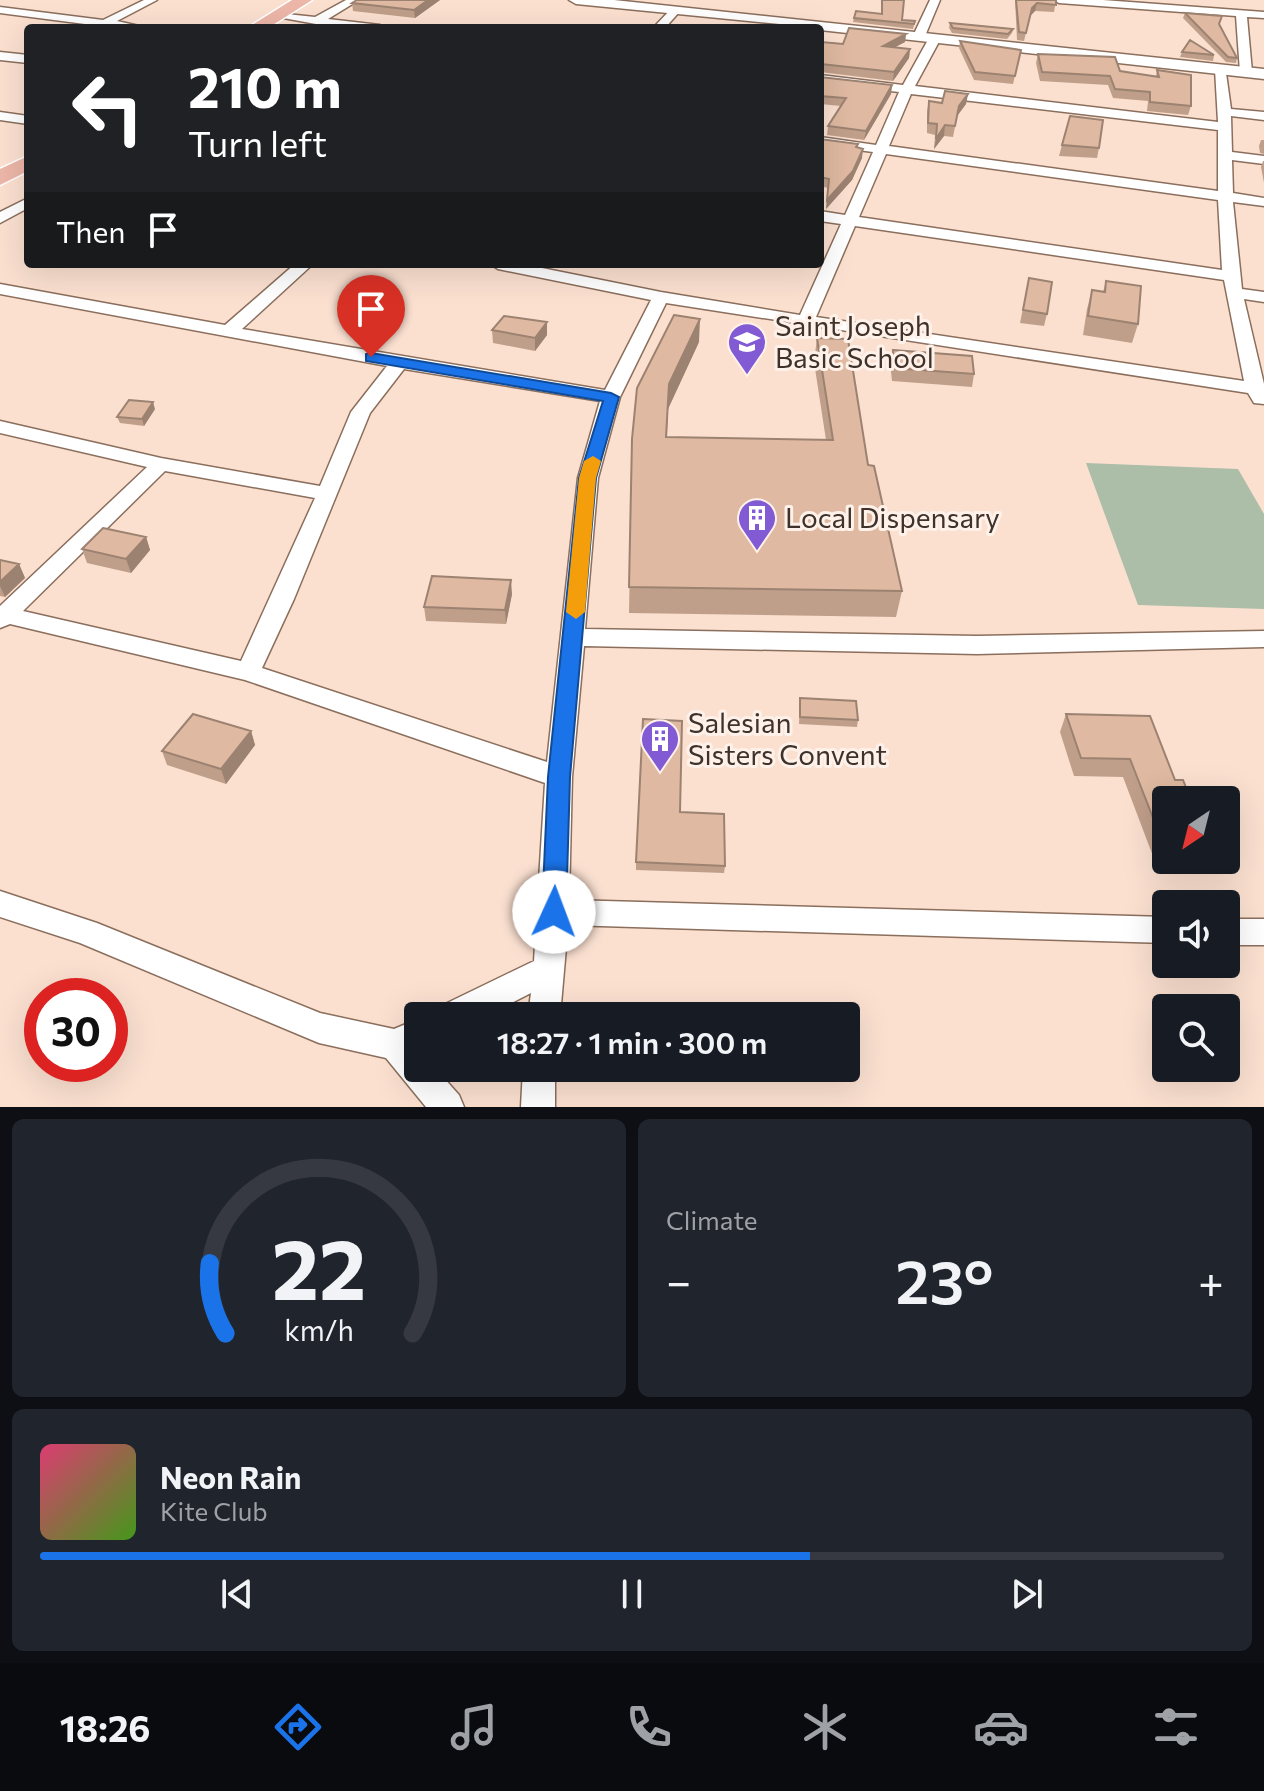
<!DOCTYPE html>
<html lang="en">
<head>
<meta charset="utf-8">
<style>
	body { margin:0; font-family:Commissioner,sans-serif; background:#20242c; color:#f1f3f6; height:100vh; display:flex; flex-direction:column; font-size:30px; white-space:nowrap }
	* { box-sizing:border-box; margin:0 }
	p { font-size:26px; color:#9ea1a6 }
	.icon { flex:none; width:44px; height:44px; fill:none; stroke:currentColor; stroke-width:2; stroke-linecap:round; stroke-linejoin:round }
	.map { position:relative; height:1107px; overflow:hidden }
	.details { display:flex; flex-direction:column; gap:12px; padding:12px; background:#0d0f14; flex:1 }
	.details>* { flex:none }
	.banner { position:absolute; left:24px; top:24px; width:800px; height:244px; border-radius:8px; box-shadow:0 8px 32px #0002; background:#202124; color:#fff; overflow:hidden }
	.needle { width:52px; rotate:215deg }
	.fabs { position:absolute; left:1152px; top:786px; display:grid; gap:16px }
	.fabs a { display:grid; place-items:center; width:88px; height:88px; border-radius:8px; background:#171b24; box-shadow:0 8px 32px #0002; font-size:40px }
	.speed { position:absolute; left:24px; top:978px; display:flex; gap:16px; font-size:40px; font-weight:700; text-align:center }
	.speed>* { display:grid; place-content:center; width:104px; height:104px; border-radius:50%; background:#171b24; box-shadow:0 8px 32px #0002; line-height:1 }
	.speed .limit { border:12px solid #d22; background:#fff; color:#111 }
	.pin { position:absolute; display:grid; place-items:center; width:68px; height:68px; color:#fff; margin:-82px -34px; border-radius:50% 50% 50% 0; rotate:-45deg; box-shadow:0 0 8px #0007 }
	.pin .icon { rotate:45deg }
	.me { position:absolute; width:88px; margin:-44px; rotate:2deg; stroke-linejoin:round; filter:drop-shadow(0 0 6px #0008) }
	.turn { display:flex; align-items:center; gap:28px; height:168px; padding:0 32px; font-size:36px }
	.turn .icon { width:104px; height:104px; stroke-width:2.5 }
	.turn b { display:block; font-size:56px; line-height:68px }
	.then { display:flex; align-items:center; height:76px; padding:0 32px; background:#0003; gap:16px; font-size:30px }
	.big { font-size:60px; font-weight:600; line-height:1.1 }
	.details .tile { flex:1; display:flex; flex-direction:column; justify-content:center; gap:12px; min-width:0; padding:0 28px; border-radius:12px; background:#20242c }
	.details .dial { align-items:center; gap:0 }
	.dial svg { height:208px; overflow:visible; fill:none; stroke:#363941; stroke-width:7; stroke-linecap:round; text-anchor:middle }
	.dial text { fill:#f1f3f6; stroke:none }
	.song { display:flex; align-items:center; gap:24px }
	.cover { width:96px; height:96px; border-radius:12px; background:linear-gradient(135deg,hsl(340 70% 55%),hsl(100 70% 35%)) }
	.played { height:8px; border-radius:4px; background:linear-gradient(90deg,#1a73e8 65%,#363941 65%) }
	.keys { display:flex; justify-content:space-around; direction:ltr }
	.heat { display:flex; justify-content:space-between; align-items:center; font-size:44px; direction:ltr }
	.details .tiles { flex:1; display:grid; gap:12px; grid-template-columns:1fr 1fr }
	.tile:last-child { grid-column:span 2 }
	.trip { position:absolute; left:404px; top:1002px; width:456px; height:80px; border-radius:8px; background:#171b24; box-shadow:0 8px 32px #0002; font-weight:600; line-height:80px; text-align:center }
	.tabs { display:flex; height:128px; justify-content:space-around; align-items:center; background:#090b0e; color:#9ea1a6 }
	.tabs .icon { width:56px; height:56px }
	.tabs .active { color:#1a73e8 }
	.tabs b { font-size:36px; color:#f1f3f6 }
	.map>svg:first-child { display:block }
</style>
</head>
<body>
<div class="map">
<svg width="1264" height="1107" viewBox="0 0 1264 1107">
	<rect width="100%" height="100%" fill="#fbe0d0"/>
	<!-- green -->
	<path fill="#acbda8" d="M1086,463l152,6 26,45v95l-126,-4z"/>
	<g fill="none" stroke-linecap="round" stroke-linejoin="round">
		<!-- minor casing -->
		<g stroke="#8b6e5c" stroke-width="3">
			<path id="minor" d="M144,0h13l-40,21 31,7h-32l-116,-15v-6l103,13z
				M346,0h13l-31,19 52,6 6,3 -70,-4 -44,-8 5,-3 38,4z
				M930,0h10l-15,36 -10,2 -2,-2z
				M1054,0h49l161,12v6l-17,-1 5,55 -6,4 -6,-4 -4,-56 -177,-13z
				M672,8l9,2 -16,18h-12z
				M935,35l6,3 -26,48 303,36 -3,-53 10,-3 6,43 33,3v8l-33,-4 1,36 32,4v8l-32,-4 1,33 31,5v8l-31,-4 9,87 22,3v10l-20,-3 20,85v20l-10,-1 -6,-10 -582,-90 -46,94 -22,81 -13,151 392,7 287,-5v16l-287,7 -393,-8 -12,131 -3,123 597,17v26l-598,-18 -8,91h-32l3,-23 -45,23h-48l5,-11 91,-44 11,-178 -300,-103 -235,-56 -10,4v-22l147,-139 -147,-34v-12l161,37 159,28 31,-74 36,-46 -387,-72v-10l225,41 70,-61h18l-71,65 363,61 46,-90 -153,-31 -8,-5h32l139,28 139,23 41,-91 -21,-3v-10l25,4 28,-63 -53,-7v-8l56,8 23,-53 -79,-9v-8l83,10 26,-47zM911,94l307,36v61l-329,-45zM886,154l332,46 4,70 -363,-53zM855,226l369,54 20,101 -428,-64zM404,369l196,32 -22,77 -31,284 -285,-94 32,-69 76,-186zM165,471l150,27 -74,163 -218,-50z
				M0,52l28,3v8l-28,-3z
				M0,112l28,4v8l-28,-4z
				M28,198v10l-28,15v-11z
				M0,891l97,32 223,90 74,16 24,-10v49h17l24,27 5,12h-38l-40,-49 -67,-15 -239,-100 -80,-26z
				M1226,919h38v26h-38z
				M523,1068h32v39h-34z"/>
		</g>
		<!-- tertiary casing -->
		<g stroke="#8b6e5c" stroke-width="3">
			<path id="tertiary" d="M569,0h45l650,69v10l-444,-49v-2l-244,-24z"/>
		</g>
		<!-- primary casing -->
		<g stroke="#fff" stroke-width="3">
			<path id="primary" d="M292,0h20l-44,28h-21z
				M28,156v15l-28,14v-16z"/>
		</g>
		<!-- minor -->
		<use href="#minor" fill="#fff" fill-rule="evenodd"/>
		<!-- tertiary -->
		<use href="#tertiary" fill="#fff" fill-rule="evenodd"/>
		<!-- primary -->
		<use href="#primary" fill="#ecb6a8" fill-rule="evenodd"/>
	</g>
	<!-- wall -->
	<path fill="#c09f8a" d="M357,0h83l-25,18 -62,-7 -1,-8z
		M882,0l20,20 13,1 -2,8 -60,-7 1,-4 28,-4z
		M1015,0h41l-2,12 -19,-1 -5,5 -6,25 -7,-1z
		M1185,13l34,11 18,34 -1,5 -10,-1 -43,-44z
		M950,23l63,6 -1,4 -5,6 -55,-6 -3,-5z
		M906,34l-1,8 -10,5 15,2 -1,9 -16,23 -73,-9v-15h2v-15l21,2z
		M960,41l61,9 -8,34 -39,-4 -15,-32z
		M1182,52l32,3 -1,6 -33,-4z
		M1038,54l82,17 36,5 1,-6 34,36 -3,9 -41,-4 1,-10 -35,-3 -5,-13 -68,-4 -4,-18z
		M820,77l72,8 -1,9 -27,46 -37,-5 1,-9 13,-20 -21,-2z
		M968,94l-2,10 -9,12 -4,21 -9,-1 -10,13 1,-14 -8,-2v-22l2,-10 13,2z
		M820,139l38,5v4l4,10 -10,22 -26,29 2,-21 -8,-2z
		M1261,140h3v14l-4,-1 -1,-7z
		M1062,145l37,3 -2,10 -38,-2z
		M1263,161h1v22l-3,-16z
		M1029,278l18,36 -3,12 -24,-3z
		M1106,281l32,43 -6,19 -49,-8 4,-26 5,-19 11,2z
		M492,330l55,5 -12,16 -42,-8z
		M817,338l51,127 34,126 -6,26 -267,-4 3,-174 67,-97 -31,67 -1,28 159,3 -12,-78z
		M893,350l81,24 -2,13 -80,-6 -2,-18z
		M155,409l-11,17 -24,-3 -3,-6z
		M146,537l4,13 -19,23 -44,-10 -5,-14z
		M0,560l19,4 6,14 -20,19 -5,-1z
		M512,594l-6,30 -80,-3 -2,-14z
		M800,698l58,22 -1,7 -58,-3z
		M1066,714l84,2 16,84v60h46l-7,13 -46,-1 -36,-95 -49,-1 -14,-44z
		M251,731l4,14 -29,39 -59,-19 -5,-14z
		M636,862l89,4 -1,7 -88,-3z"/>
	<!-- shaded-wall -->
	<path fill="#9c8271" d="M428,0h12l-25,18 -1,-8z
		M1037,3l-2,8 -5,5 -6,25 8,-33z
		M906,34l-1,8 -23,12 1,-8z
		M910,49l-1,9 -16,23 1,-9z
		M892,85l-1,9 -27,46 2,-9z
		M968,94l-2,10 -9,12 -4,21 6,-31z
		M945,125l-1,11 -10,13 2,-10z
		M863,149l-1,9 -10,22 -26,29 1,-9z
		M700,319l-1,23 -31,67 -3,53 4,-78z
		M547,322v13l-12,16v-13z
		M153,402l2,7 -11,17 -2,-7z
		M146,537l4,13 -19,23 -5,-14z
		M19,564l6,14 -20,19 -5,-11v-4z
		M511,580l1,14 -6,30 -1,-14z
		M251,731l4,14 -29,39 -5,-15z"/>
	<!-- building -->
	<path fill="#dfb9a1" stroke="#9c8271" stroke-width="2" d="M357,0h71l-14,10 -62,-7z
		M882,0h22l-2,20 13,1 -1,3 -60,-6 2,-7 26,3z
		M1016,0h40v5l-19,-2 -5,5 -6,25 -7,-1z
		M1185,13l37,3 -3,8 18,34 -9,-1z
		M950,23l63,6 -5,5 -55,-6z
		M849,28l57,6 -23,12 27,3 -16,23 -73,-8 -1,1v-8l3,-1 -1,-14 21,2z
		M1190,40l24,15 -32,-3z
		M960,41l61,9 -6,26 -40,-4z
		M1038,54l77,3 5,14 39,6 -2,-7 34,5v31l-41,-4v-10l-35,-3 -5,-13 -68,-4z
		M820,77l72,8 -26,46 -38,-5 18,-28 -26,-2z
		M945,91l23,3 -9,12 -4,20 -10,-1 -9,14 1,-15 -9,-1 1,-22 13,2z
		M1070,116l33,4 -4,28 -37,-3z
		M820,139l38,5 -2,3 7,2 -10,22 -26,29 2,-21 -9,-2z
		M1029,278l23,4 -5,32 -24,-4z
		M1106,281l35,5 -3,38 -50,-8 4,-26 13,2z
		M674,315l26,4 -31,65 -3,53 167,3 -16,-102 31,1 20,126 6,1 28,125 -273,-4 3,-148 5,-51z
		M504,316l43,6 -12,16 -43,-8z
		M893,350l79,6 2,18 -80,-6z
		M129,400l24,2 -11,17 -25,-2z
		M103,528l43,9 -20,22 -44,-10z
		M0,560l19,4 -19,18z
		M432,576l79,4 -6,30 -81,-3z
		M800,698l56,3 2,19 -58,-3z
		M193,714l58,17 -30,38 -59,-18z
		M1066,714l84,2 25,64h8l8,20h-25v51l-36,-92 -49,-1z
		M643,719l39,2 -2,91 44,2 1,52 -89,-4z"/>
	<!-- route -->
	<path fill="#1a73e8" stroke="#114b97" stroke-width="2" d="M371,353l240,40 8,4 -23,81 -26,299 -4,135 -4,7 -8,3 -9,-3 -3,-7 6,-135 31,-299 24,-77 -237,-40v-7z"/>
	<!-- slow -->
	<path fill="#f59e0b" d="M593,456l8,5 -5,17 -11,134 -9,7 -10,-7 13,-134 5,-17z"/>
	<!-- icons -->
	<defs>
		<g id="university-pin" transform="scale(2)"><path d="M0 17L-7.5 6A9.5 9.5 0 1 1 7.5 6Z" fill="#825ad4" stroke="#fef1e9"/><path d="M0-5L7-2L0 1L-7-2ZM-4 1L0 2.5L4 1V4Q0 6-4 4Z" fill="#fff"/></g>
		<g id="building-pin" transform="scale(2)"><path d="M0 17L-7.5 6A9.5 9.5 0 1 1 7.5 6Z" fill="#825ad4" stroke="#fef1e9"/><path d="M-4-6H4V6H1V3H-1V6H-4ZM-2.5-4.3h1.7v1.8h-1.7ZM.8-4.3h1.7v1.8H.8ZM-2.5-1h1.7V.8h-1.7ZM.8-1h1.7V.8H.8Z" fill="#fff"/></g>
	</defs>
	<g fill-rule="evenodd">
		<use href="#university-pin" x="747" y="342"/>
		<use href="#building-pin" x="757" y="518"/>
		<use href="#building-pin" x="660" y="739"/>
	</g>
	<g text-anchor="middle" stroke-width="6" stroke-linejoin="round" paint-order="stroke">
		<!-- poi labels -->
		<g font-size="28" fill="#3e322a" stroke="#fef1e9" text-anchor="start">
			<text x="775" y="336">Saint Joseph<tspan x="775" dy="32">Basic School</tspan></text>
			<text x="785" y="528">Local Dispensary</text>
			<text x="688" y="733">Salesian<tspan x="688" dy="32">Sisters Convent</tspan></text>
		</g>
	</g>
</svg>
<div class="fabs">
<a><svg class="needle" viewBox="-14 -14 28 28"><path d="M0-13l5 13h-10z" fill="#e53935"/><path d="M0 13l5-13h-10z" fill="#9ea1a6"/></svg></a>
<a><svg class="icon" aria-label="sound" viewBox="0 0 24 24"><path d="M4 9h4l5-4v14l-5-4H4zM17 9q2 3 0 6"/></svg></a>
<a><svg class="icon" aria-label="search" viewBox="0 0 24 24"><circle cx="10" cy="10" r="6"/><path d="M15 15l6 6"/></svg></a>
</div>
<div class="speed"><div class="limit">30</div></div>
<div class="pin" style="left:371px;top:357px;background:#d93025"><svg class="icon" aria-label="arrive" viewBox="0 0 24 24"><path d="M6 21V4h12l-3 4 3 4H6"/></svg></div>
<svg class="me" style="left:554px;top:912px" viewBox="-20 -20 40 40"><circle r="19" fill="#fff"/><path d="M0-13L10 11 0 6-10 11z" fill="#1a73e8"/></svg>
<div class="trip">18:27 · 1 min · 300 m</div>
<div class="banner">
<div class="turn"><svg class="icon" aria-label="left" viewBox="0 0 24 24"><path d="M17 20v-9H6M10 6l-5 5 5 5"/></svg><div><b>210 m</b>Turn left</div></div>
<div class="then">Then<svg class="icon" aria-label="arrive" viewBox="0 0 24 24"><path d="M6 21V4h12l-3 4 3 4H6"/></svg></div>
</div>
</div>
<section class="details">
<div class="tiles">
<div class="tile dial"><svg viewBox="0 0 100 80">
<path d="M14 69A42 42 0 1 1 86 69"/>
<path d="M14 69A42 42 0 0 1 8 42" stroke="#1a73e8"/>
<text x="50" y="56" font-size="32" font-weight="700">22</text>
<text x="50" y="72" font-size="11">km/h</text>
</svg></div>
<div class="tile"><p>Climate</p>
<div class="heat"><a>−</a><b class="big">23°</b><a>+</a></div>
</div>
<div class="tile">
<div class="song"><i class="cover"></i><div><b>Neon Rain</b><p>Kite Club</p></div></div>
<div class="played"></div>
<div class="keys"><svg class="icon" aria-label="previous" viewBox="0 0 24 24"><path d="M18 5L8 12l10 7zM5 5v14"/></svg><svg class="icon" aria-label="pause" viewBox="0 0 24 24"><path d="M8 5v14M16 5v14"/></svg><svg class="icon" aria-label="next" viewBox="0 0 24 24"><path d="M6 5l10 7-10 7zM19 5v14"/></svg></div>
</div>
</div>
</section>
<nav class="tabs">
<b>18:26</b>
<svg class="icon active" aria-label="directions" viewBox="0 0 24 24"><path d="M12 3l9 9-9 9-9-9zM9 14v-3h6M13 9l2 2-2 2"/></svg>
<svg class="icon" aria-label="music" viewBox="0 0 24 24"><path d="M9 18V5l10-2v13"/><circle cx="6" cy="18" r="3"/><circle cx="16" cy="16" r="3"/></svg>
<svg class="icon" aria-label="phone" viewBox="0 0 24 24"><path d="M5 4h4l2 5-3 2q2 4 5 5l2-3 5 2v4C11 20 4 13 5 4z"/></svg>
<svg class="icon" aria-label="climate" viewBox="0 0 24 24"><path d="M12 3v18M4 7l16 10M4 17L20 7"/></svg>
<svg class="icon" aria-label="car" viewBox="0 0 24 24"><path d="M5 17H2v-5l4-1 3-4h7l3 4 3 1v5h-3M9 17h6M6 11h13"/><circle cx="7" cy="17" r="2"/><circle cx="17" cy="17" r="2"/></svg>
<svg class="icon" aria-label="filters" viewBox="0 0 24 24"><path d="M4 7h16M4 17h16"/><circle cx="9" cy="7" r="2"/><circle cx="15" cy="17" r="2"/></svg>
</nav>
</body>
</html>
